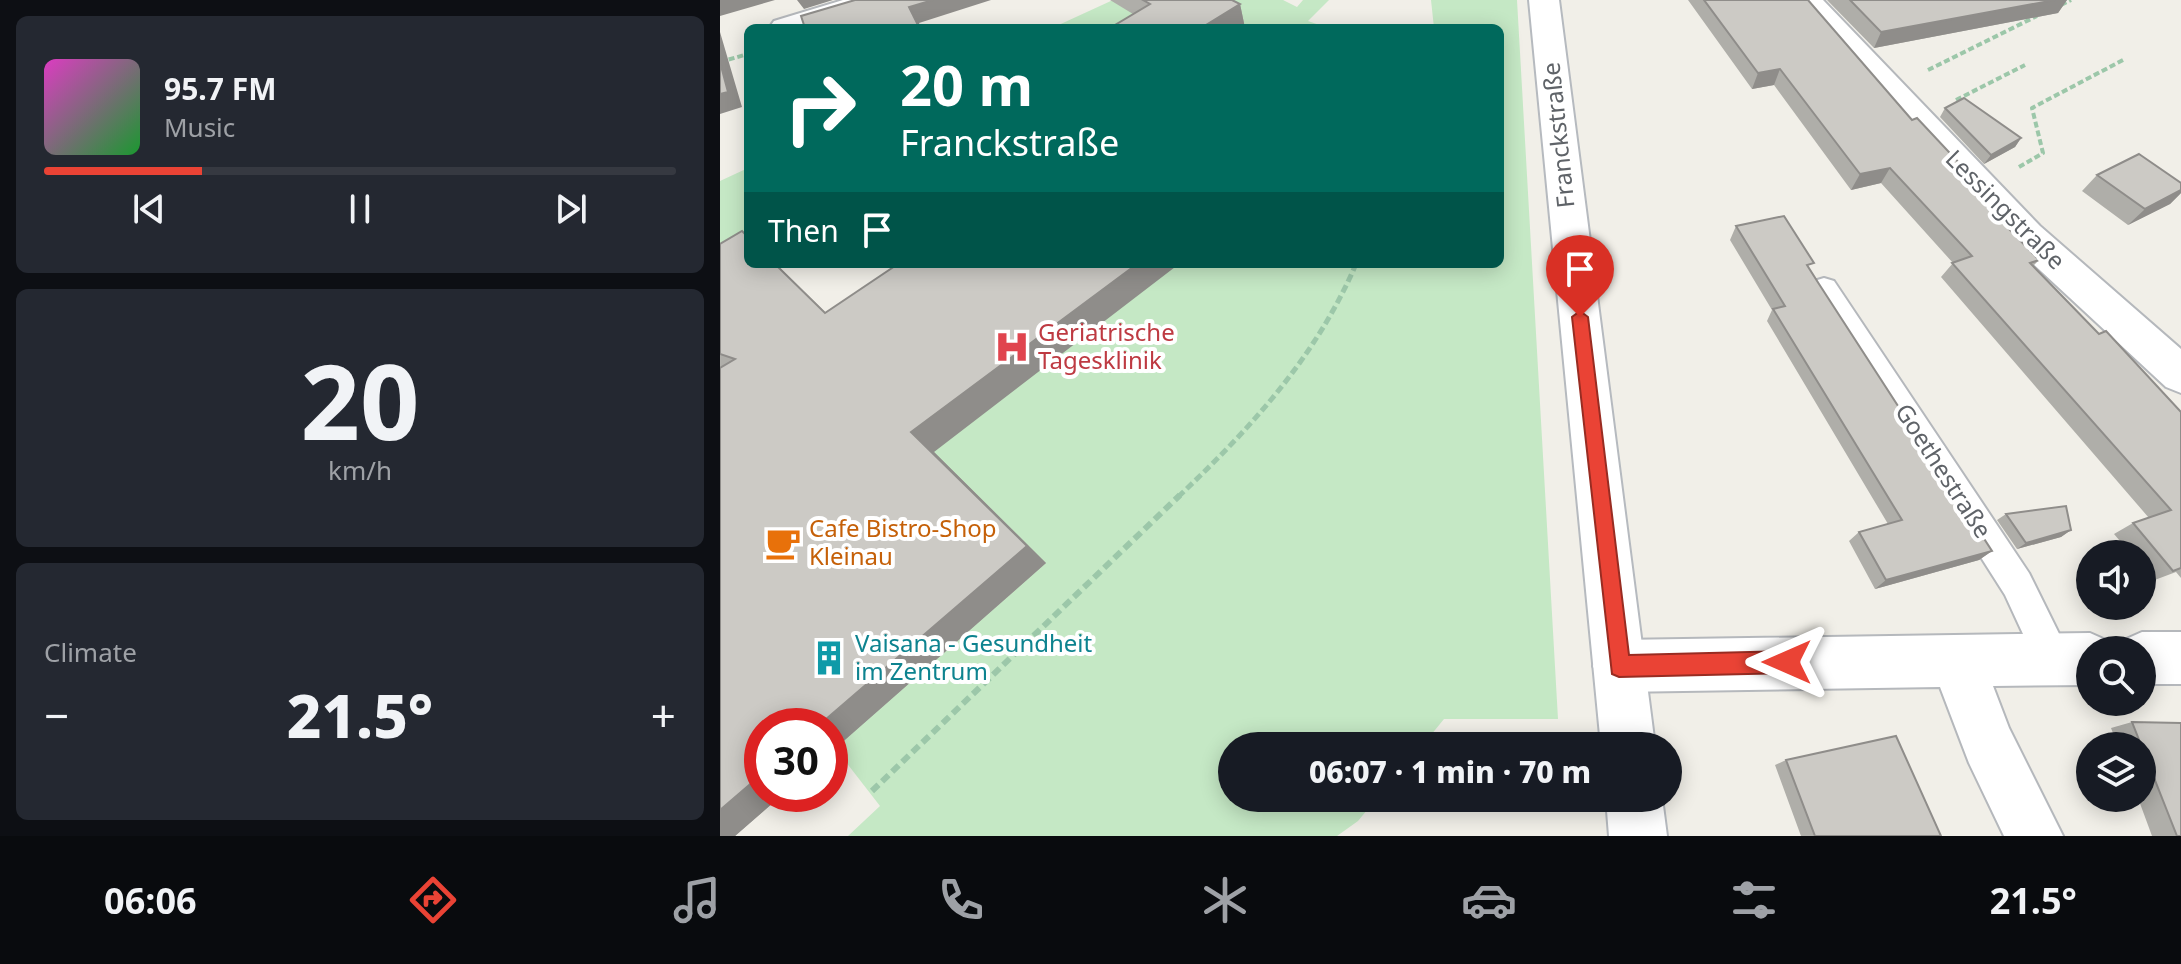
<!DOCTYPE html>
<html lang="en">
<head>
<meta charset="utf-8">
<style>
	body { margin:0; font-family:"Noto Sans",sans-serif; background:#242831; color:#f1f3f6; height:100vh; display:flex; flex-direction:column; font-size:30px; white-space:nowrap }
	* { box-sizing:border-box; margin:0 }
	p { font-size:26px; color:#9ea1a6 }
	.icon { flex:none; width:44px; height:44px; fill:none; stroke:currentColor; stroke-width:2; stroke-linecap:round; stroke-linejoin:round }
	.map { position:relative; flex:1; overflow:hidden }
	.sheet { display:flex; flex-direction:column; gap:16px; padding:16px; background:#0d0f14; width:720px }
	.sheet>* { flex:none }
	.banner { position:absolute; left:24px; top:24px; width:760px; height:244px; border-radius:12px; box-shadow:0 4px 20px #0003; background:#00695c; color:#fff; overflow:hidden }
	.tools { position:absolute; left:1356px; top:540px; display:grid; gap:16px }
	.tools a { display:grid; place-items:center; width:80px; height:80px; border-radius:50%; background:#171b24; box-shadow:0 4px 20px #0003; font-size:40px }
	.speed { position:absolute; left:24px; top:708px; display:flex; gap:16px; font-size:40px; font-weight:700; text-align:center }
	.speed>* { display:grid; place-content:center; width:104px; height:104px; border-radius:50%; background:#171b24; box-shadow:0 4px 20px #0003; line-height:1 }
	.speed .limit { border:12px solid #d22; background:#fff; color:#111 }
	.pin { position:absolute; display:grid; place-items:center; width:68px; height:68px; color:#fff; margin:-82px -34px; border-radius:50% 50% 50% 0; rotate:-45deg; box-shadow:0 0 8px #0007 }
	.pin .icon { rotate:45deg }
	.me { position:absolute; width:88px; margin:-44px; rotate:270deg; stroke-linejoin:round; filter:drop-shadow(0 0 6px #0008) }
	.turn { display:flex; align-items:center; gap:28px; height:168px; padding:0 24px; font-size:36px }
	.turn .icon { width:104px; height:104px; stroke-width:2.5 }
	.turn b { display:block; font-size:56px; line-height:68px }
	.then { display:flex; align-items:center; height:76px; padding:0 24px; background:#0003; gap:16px; font-size:30px }
	.big { font-size:60px; font-weight:800; line-height:1.1 }
	.sheet .card { flex:1; display:flex; flex-direction:column; justify-content:center; gap:12px; min-width:0; padding:0 28px; border-radius:12px; background:#242831 }
	.sheet .dial { align-items:center; gap:0 }
	.dial b { font-size:104px; line-height:1 }
	.song { display:flex; align-items:center; gap:24px }
	.cover { width:96px; height:96px; border-radius:12px; background:linear-gradient(135deg,hsl(310 70% 55%),hsl(130 70% 35%)) }
	.played { height:8px; border-radius:4px; background:linear-gradient(90deg,#ea4335 25%,#363941 25%) }
	.keys { display:flex; justify-content:space-around; direction:ltr }
	.heat { display:flex; justify-content:space-between; align-items:center; font-size:44px; direction:ltr }
	.trip { position:absolute; left:498px; top:732px; width:464px; height:80px; border-radius:40px; background:#171b24; box-shadow:0 4px 20px #0003; font-weight:800; line-height:80px; text-align:center }
	.menu { display:flex; height:128px; justify-content:space-around; align-items:center; background:#090b0e; color:#9ea1a6 }
	.menu .icon { width:56px; height:56px }
	.menu .on { color:#ea4335 }
	.menu b { font-size:36px; color:#f1f3f6 }
	main { display:flex; flex:1; min-height:0 }
	.map>svg:first-child { display:block }
</style>
</head>
<body>
<main>
<section class="sheet">
<div class="card">
<div class="song"><i class="cover"></i><div><b>95.7 FM</b><p>Music</p></div></div>
<div class="played"></div>
<div class="keys"><svg class="icon" aria-label="previous" viewBox="0 0 24 24"><path d="M18 5L8 12l10 7zM5 5v14"/></svg><svg class="icon" aria-label="pause" viewBox="0 0 24 24"><path d="M8 5v14M16 5v14"/></svg><svg class="icon" aria-label="next" viewBox="0 0 24 24"><path d="M6 5l10 7-10 7zM19 5v14"/></svg></div>
</div>
<div class="card dial"><b>20</b><p>km/h</p></div>
<div class="card"><p>Climate</p>
<div class="heat"><a>−</a><b class="big">21.5°</b><a>+</a></div>
</div>
</section>
<div class="map">
<svg width="1461" height="836" viewBox="0 0 1461 836">
	<rect width="100%" height="100%" fill="#f1efe8"/>
	<!-- green -->
	<path fill="#c5e8c5" d="M393,0h170l14,7 6,-7h26l-21,21 20,7h-276z
		M711,0h86l41,719h-114l-22,27h-190v52h145l-19,23 -21,15h-489l32,-30 -45,-58 38,-256 299,-228h328v-236h-66z
		M28,168v96h23l-51,20v-103z"/>
	<g fill="none" stroke-linecap="round" stroke-linejoin="round">
		<!-- lane casing -->
		<g stroke="#b5b8bc" stroke-width="4">
			<path id="lane" d="M1104,278l10,3 195,292 43,87 -5,13 -13,5 -13,-5 -36,-78 -191,-300 -4,-7 4,-7z"/>
		</g>
		<!-- street casing -->
		<g stroke="#b5b8bc" stroke-width="4">
			<path id="street" d="M123,0h47l-4,6 -69,22h-48l5,-7z
				M1071,0h32l217,226 141,123v44l-15,-6 -152,-141z
				M1422,632h39v52h-39v-34h-23l5,-10z
				M1370,633l18,8 4,9h-22v35l-97,1 16,42 54,108h-59l-35,-73 -29,-76 -321,5 -18,-8 -8,-18 8,-18 18,-8z"/>
		</g>
		<!-- secondary casing -->
		<g stroke="#b6babf" stroke-width="4">
			<path id="secondary" d="M809,0h30l96,746h-54z
				M886,798h56l5,38h-58z"/>
		</g>
		<!-- path-far2 -->
		<path stroke="#9cc7a9" stroke-width="4" stroke-dasharray="6 3" stroke-linecap="butt" d="M1341,5l10,-5
			M0,62l28,-8
			M1208,70l109,-54
			M1236,100l69,-35
			M1299,167l24,-14 -11,-45 91,-48"/>
		<!-- path-far1 -->
		<path stroke="#9cc7a9" stroke-width="5" stroke-dasharray="8 4" stroke-linecap="butt" d="M458,497c73,-69 138,-140 178,-233"/>
		<!-- path -->
		<path stroke="#9cc7a9" stroke-width="6" stroke-dasharray="9 5" stroke-linecap="butt" d="M152,791l308,-296"/>
		<!-- lane -->
		<use href="#lane" fill="#fff" fill-rule="evenodd"/>
		<!-- street -->
		<use href="#street" fill="#fff" fill-rule="evenodd"/>
		<!-- secondary -->
		<use href="#secondary" fill="#fff" fill-rule="evenodd"/>
	</g>
	<!-- wall -->
	<path fill="#afaea9" d="M390,0h122l8,4 5,24h-135l23,-14z
		M968,0h120l149,175 82,85 -6,6 66,68 82,78v166l-5,-6 -24,9 -10,-13v-14h-11l-17,-20 19,-11 16,-5 -208,-241 12,-14 -72,-80 -30,7 -77,-105 -22,4z
		M1107,0h240l-9,13 -184,35z
		M1225,108l76,30 -6,9 -31,17 -44,-47z
		M1377,175l84,8v10l-11,11 -42,21 -46,-34z
		M1016,226l74,44 182,281 -13,9 -104,29 -26,-48 10,-9 29,-8 -121,-203 5,-11 -42,-70z
		M0,244l28,20h28l49,48 109,140 112,111 -216,190v-27l-47,68 -48,42h-15z
		M1286,514l65,16 -10,7 -44,12 -20,-29z
		M1412,722l49,114h-29l-14,-38h4v-52h-24l-7,-18z
		M1066,760l155,76h-140l-26,-71z"/>
	<!-- shaded-wall -->
	<path fill="#8f8d8a" d="M0,0h55l-55,16z
		M77,0h36l-29,9z
		M213,0h58l-72,23 2,5h-6l-6,-21z
		M1335,0h12l-9,13 -184,35 7,-16z
		M520,4l5,24h-44z
		M0,32l22,75 -22,7z
		M1060,69l-6,16 -22,4 6,-16z
		M1301,138l-6,9 -31,17 7,-9z
		M1170,168l-9,15 -30,7 9,-16z
		M1461,190v3l-11,11 -42,21 17,-16z
		M417,264h42l-245,188 112,111 -216,190v-27h-12l93,-294z
		M1351,530l-10,7 -44,12 9,-6z
		M1272,551l-13,9 -104,29 11,-9z
		M42,774v20h21l-48,42h-15v-26z"/>
	<!-- building -->
	<path fill="#cccac5" stroke="#8f8d8a" stroke-width="2" d="M135,0h78l-24,7 10,20 -4,1h-110l-4,-12z
		M423,0h89l8,4 -39,24h-91l40,-24z
		M984,0h104l104,120 5,-2 45,48 -9,5 86,89 -9,3 69,71 7,-3 75,81v156l-8,3 -40,-48 38,-13 -219,-247 20,-7 -82,-88 -30,6 -80,-105 -22,4z
		M1130,0h205l-174,32z
		M0,62l8,30 -8,2z
		M1244,98l57,40 -30,17 -46,-47z
		M1419,154l42,29v7l-36,19 -48,-34z
		M1064,216l30,47 -7,2 12,19 173,267 -106,29 -27,-48 43,-12 -129,-211 12,-3 -49,-80z
		M22,231l6,6v27h27l50,49 73,-49h239l-226,168 116,114 -209,180h-56v48l-42,36v-442l15,-9 -15,-5v-110z
		M1346,506l5,24 -45,13 -20,-29z
		M1412,722l49,1v113h-4z
		M1176,736l45,100h-126l-29,-76z"/>
	<!-- route -->
	<path fill="#ea4335" stroke="#982c22" stroke-width="2" d="M860,311l8,6 41,338 158,-4 8,3 3,8 -3,7 -8,4 -168,4 -7,-3 -40,-357z"/>
	<!-- icons -->
	<defs>
		<g id="hospital-bare" transform="scale(2.76)"><path d="M-5-5h3v3.5h4V-5h3V5h-3V1.5h-4V5h-3Z" fill="#e0444e" stroke="#fff" stroke-width="2.5" paint-order="stroke"/></g>
		<g id="cafe-bare" transform="scale(2.76)"><path d="M-5.5-4.5H6V0H3Q3 3.5 0 3.5H-2.5Q-5.5 3.5-5.5 0ZM3-3.2v2h1.7v-2ZM-6 4.5H4V6H-6Z" fill="#e8710a" stroke="#fff" stroke-width="2.5" paint-order="stroke"/></g>
		<g id="building-bare" transform="scale(2.76)"><path d="M-4-6H4V6H1V3H-1V6H-4ZM-2.5-4.3h1.7v1.8h-1.7ZM.8-4.3h1.7v1.8H.8ZM-2.5-1h1.7V.8h-1.7ZM.8-1h1.7V.8H.8Z" fill="#0f9aa8" stroke="#fff" stroke-width="2.5" paint-order="stroke"/></g>
	</defs>
	<g fill-rule="evenodd">
		<use href="#hospital-bare" x="292" y="347"/>
		<use href="#cafe-bare" x="63" y="543"/>
		<use href="#building-bare" x="109" y="658"/>
	</g>
	<g text-anchor="middle" stroke-width="8" stroke-linejoin="round" paint-order="stroke">
		<!-- street labels -->
		<g font-size="24" fill="#5f6368" stroke="#fff">
			<text transform="translate(839 135) rotate(-96)" y="8">Franckstraße</text>
			<text transform="translate(1285 210) rotate(45)" y="8">Lessingstraße</text>
			<text transform="translate(1223 471) rotate(57)" y="8">Goethestraße</text>
		</g>
		<!-- health labels -->
		<g font-size="24" fill="#be3a42" stroke="#fff" text-anchor="start">
			<text x="318" y="341">Geriatrische<tspan x="318" dy="28">Tagesklinik</tspan></text>
		</g>
		<!-- food labels -->
		<g font-size="24" fill="#c56008" stroke="#fff" text-anchor="start">
			<text x="89" y="537">Cafe Bistro-Shop<tspan x="89" dy="28">Kleinau</tspan></text>
		</g>
		<!-- culture labels -->
		<g font-size="24" fill="#0d838f" stroke="#fff" text-anchor="start">
			<text x="135" y="652">Vaisana - Gesundheit<tspan x="135" dy="28">im Zentrum</tspan></text>
		</g>
	</g>
</svg>
<div class="tools">
<a><svg class="icon" aria-label="sound" viewBox="0 0 24 24"><path d="M4 9h4l5-4v14l-5-4H4zM17 9q2 3 0 6"/></svg></a>
<a><svg class="icon" aria-label="search" viewBox="0 0 24 24"><circle cx="10" cy="10" r="6"/><path d="M15 15l6 6"/></svg></a>
<a><svg class="icon" aria-label="layers" viewBox="0 0 24 24"><path d="M12 4l9 5-9 5-9-5zM3 14l9 5 9-5"/></svg></a>
</div>
<div class="speed"><div class="limit">30</div></div>
<div class="pin" style="left:860px;top:317px;background:#d93025"><svg class="icon" aria-label="arrive" viewBox="0 0 24 24"><path d="M6 21V4h12l-3 4 3 4H6"/></svg></div>
<svg class="me" style="left:1067px;top:662px" viewBox="-20 -20 40 40"><path d="M0-17L14 15 0 8-14 15z" fill="#ea4335" stroke="#fff" stroke-width="4"/></svg>
<div class="trip">06:07 · 1 min · 70 m</div>
<div class="banner">
<div class="turn"><svg class="icon" aria-label="right" viewBox="0 0 24 24"><path d="M7 20v-9h11M14 6l5 5-5 5"/></svg><div><b>20 m</b>Franckstraße</div></div>
<div class="then">Then<svg class="icon" aria-label="arrive" viewBox="0 0 24 24"><path d="M6 21V4h12l-3 4 3 4H6"/></svg></div>
</div>
</div>
</main>
<nav class="menu">
<b>06:06</b>
<svg class="icon on" aria-label="directions" viewBox="0 0 24 24"><path d="M12 3l9 9-9 9-9-9zM9 14v-3h6M13 9l2 2-2 2"/></svg>
<svg class="icon" aria-label="music" viewBox="0 0 24 24"><path d="M9 18V5l10-2v13"/><circle cx="6" cy="18" r="3"/><circle cx="16" cy="16" r="3"/></svg>
<svg class="icon" aria-label="phone" viewBox="0 0 24 24"><path d="M5 4h4l2 5-3 2q2 4 5 5l2-3 5 2v4C11 20 4 13 5 4z"/></svg>
<svg class="icon" aria-label="climate" viewBox="0 0 24 24"><path d="M12 3v18M4 7l16 10M4 17L20 7"/></svg>
<svg class="icon" aria-label="car" viewBox="0 0 24 24"><path d="M5 17H2v-5l4-1 3-4h7l3 4 3 1v5h-3M9 17h6M6 11h13"/><circle cx="7" cy="17" r="2"/><circle cx="17" cy="17" r="2"/></svg>
<svg class="icon" aria-label="filters" viewBox="0 0 24 24"><path d="M4 7h16M4 17h16"/><circle cx="9" cy="7" r="2"/><circle cx="15" cy="17" r="2"/></svg>
<b>21.5°</b>
</nav>
</body>
</html>
